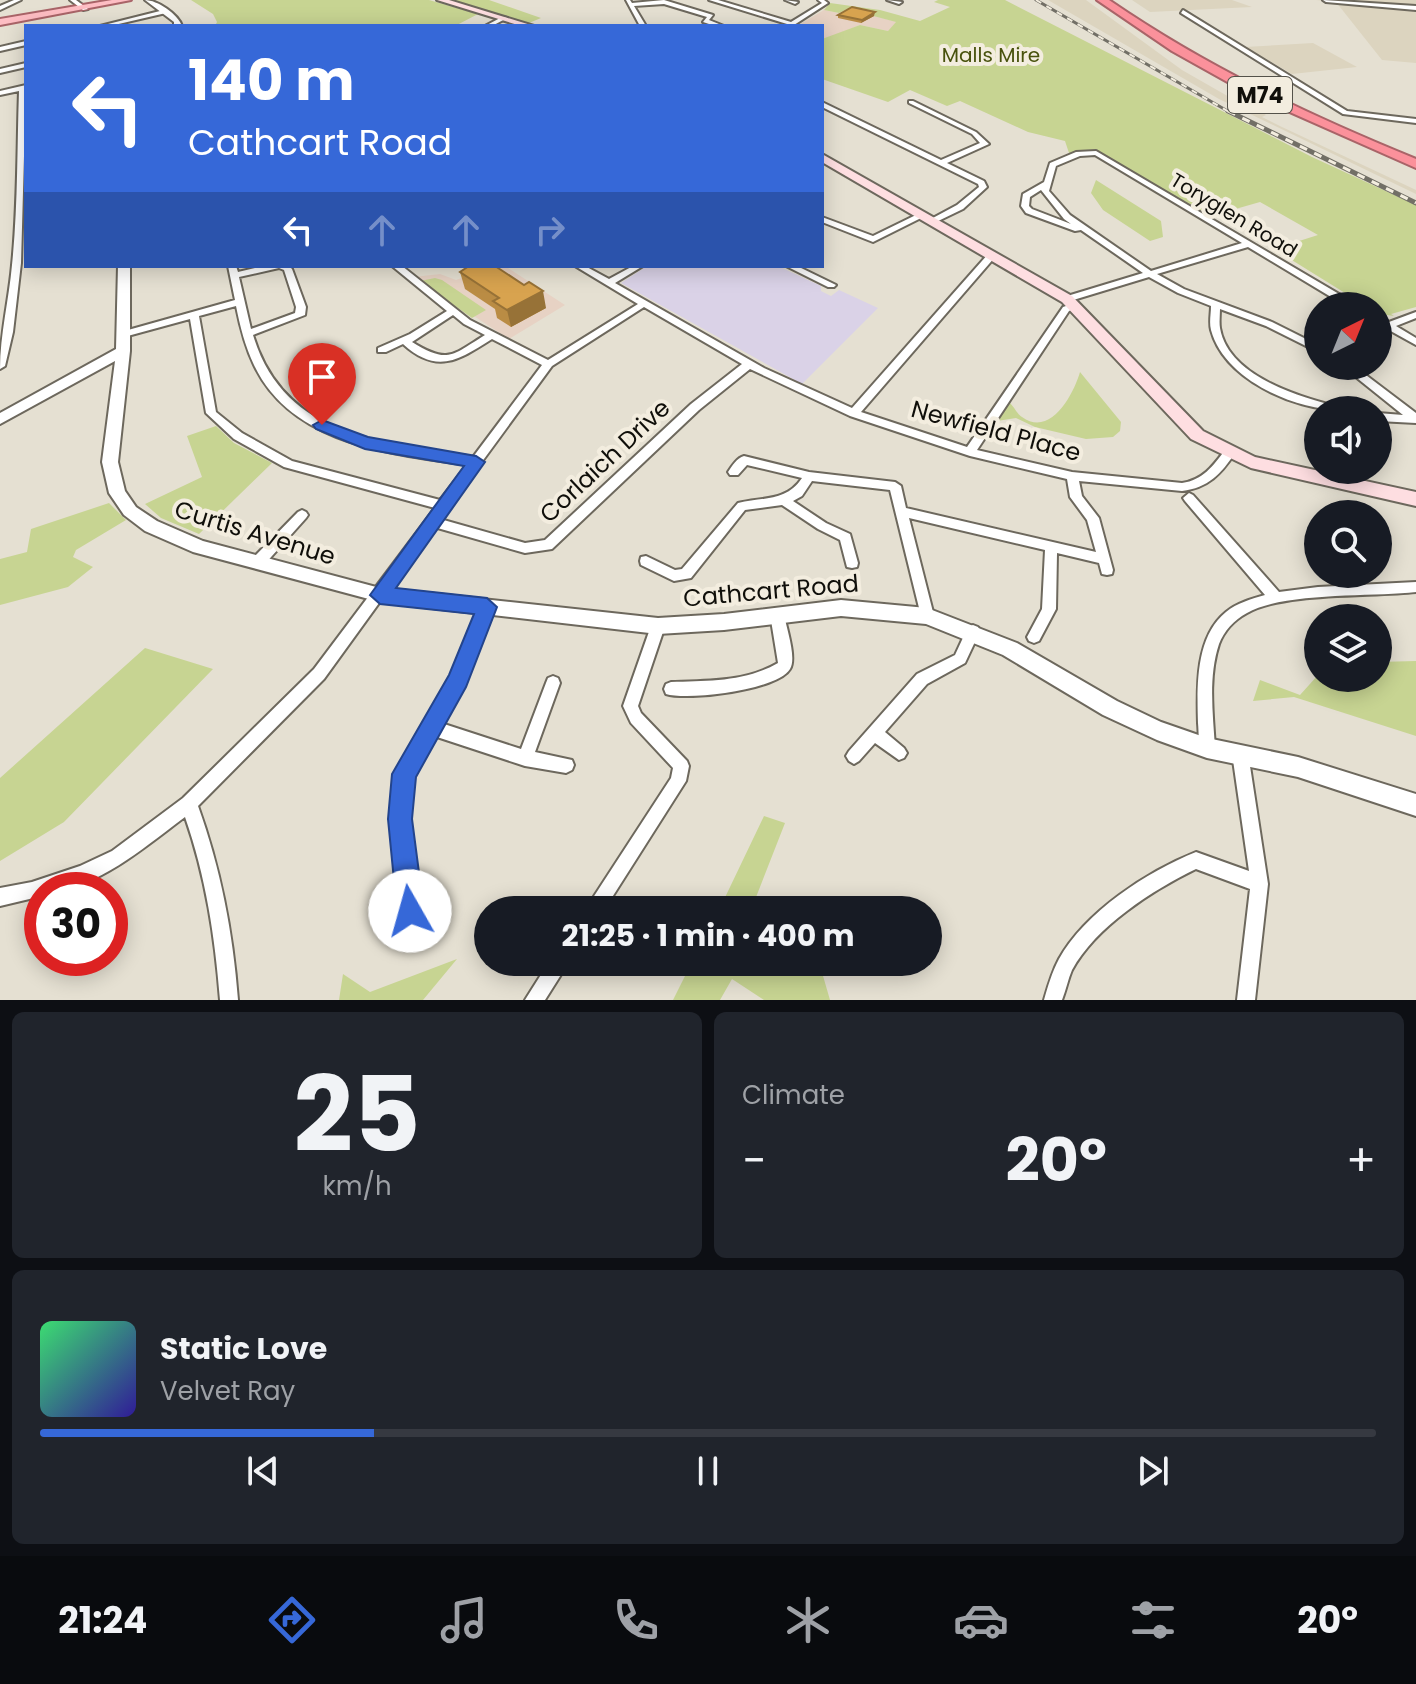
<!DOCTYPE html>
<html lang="en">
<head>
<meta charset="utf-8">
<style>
	body { margin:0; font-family:Poppins,sans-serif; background:#20242c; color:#f1f3f6; height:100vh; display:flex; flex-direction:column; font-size:30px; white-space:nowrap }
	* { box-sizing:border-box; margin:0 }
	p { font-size:26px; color:#9ea1a6 }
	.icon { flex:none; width:44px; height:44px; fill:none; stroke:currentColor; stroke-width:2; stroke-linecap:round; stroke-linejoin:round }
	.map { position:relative; height:1000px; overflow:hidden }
	.sheet { display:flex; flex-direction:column; gap:12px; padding:12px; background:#0d0f14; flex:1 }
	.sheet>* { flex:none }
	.guide { position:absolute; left:24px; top:24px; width:800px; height:244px; border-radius:0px; box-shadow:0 4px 20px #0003; background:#3668d8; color:#fff; overflow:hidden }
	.needle { width:52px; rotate:43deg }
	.controls { position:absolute; left:1304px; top:292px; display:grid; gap:16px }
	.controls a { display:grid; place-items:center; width:88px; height:88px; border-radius:50%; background:#171b24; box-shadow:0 4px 20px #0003; font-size:40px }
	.speed { position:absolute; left:24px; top:872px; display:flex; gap:16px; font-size:40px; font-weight:700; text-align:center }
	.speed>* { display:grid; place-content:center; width:104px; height:104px; border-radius:50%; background:#171b24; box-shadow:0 4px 20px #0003; line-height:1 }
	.speed .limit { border:12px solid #d22; background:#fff; color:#111 }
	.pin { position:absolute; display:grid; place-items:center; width:68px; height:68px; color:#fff; margin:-82px -34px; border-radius:50% 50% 50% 0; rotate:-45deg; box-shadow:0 0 8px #0007 }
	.pin .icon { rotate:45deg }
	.me { position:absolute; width:88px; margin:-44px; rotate:353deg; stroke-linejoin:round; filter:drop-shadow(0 0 6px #0008) }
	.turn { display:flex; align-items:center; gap:28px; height:168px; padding:0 32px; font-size:36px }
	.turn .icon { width:104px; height:104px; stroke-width:2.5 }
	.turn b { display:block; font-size:56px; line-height:68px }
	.lanes { display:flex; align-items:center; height:76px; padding:0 32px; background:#0003; justify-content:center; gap:40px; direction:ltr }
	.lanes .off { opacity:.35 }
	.big { font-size:60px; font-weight:700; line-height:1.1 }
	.sheet .tile { flex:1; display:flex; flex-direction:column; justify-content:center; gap:12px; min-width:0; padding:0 28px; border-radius:12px; background:#20242c }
	.sheet .dial { align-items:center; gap:0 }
	.dial b { font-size:104px; line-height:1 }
	.song { display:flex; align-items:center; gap:24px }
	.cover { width:96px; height:96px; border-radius:12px; background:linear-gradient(135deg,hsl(140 70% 55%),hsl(250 70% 35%)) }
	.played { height:8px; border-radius:4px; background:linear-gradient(90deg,#3668d8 25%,#363941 25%) }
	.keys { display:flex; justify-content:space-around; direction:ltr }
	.heat { display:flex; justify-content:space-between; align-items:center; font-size:44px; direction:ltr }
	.sheet .tiles { flex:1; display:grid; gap:12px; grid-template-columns:1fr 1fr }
	.tile:last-child { grid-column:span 2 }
	.trip { position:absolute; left:474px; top:896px; width:468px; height:80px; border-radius:40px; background:#171b24; box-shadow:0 4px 20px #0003; font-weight:700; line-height:80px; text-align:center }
	.dock { display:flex; height:128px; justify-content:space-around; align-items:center; background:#090b0e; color:#9ea1a6 }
	.dock .icon { width:56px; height:56px }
	.dock .selected { color:#3668d8 }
	.dock b { font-size:36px; color:#f1f3f6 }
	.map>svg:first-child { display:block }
</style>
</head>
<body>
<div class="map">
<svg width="1416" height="1000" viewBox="0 0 1416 1000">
	<rect width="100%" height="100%" fill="#e5e0d2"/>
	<!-- commercial -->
	<path fill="#e7d2c4" d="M847,9l50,13 -9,9 -28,-6 -36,15 -2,-14h-25l27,-16 15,3z
		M494,266h11l60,39 -56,34 -95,-62 26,-3 16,6z"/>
	<!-- built -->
	<path fill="#dcd4bf" d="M1048,0h38l96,70 63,36h8l13,9 -4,2 20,10 134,63v4l-197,-95z
		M1132,0h100l20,7 -102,5z
		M1316,0h100v63l-34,-3 -46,-58z
		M1313,43l44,24 -65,7 -47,-27z"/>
	<!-- education -->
	<path fill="#dad2e7" d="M647,266h131l43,20v5l10,5 8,-6 39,18 -76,76 -181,-101z"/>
	<!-- green -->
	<path fill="#c7d492" d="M191,0h238l49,14 -23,12h-240l2,-4 -4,-8z
		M453,0h36l52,18 -12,5z
		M938,0h67l307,157 104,48v102l-25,7 3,2 -14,-2 -2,-8h-12l-92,-57 44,-14 -58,-33 -49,14 -114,-64 -28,1 -4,-12 -37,-9 -68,-31 -13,5 -37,-16 -22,12 -66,-23v-40l38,-14 28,6 8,-9 -49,-13 -8,4 -15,-3 6,-7 50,7 40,11 30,-14 -16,-5z
		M1096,180l65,41 2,16 -13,4 -47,-31 -12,-17z
		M435,278l7,2 44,30 -14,8 -52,-37z
		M1080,372l41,50 -1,9 -7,6 -27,2 -51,-12 -19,-9 -19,3 13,-18c5,5 7,11 12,14 29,21 52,-24 58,-45z
		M216,426l18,17 38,20 -73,71 -38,-16 -16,-14 57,-27 -15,-41z
		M109,503l17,17 -50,30 -3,7 20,10 -25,20 -68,18v-46l27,-7 4,-23z
		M145,648l68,21 -149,153 -64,39v-83z
		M1416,661v75l-122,-39 -41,4 7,-21 40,15 18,-20v3h60v-16z
		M764,816l21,7 -34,87h-32z
		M457,959l-34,41h-84l4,-26 27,18z
		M692,962h127l11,38h-66l-32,-21 -12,21h-47z"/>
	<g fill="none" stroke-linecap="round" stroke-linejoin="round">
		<!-- minor casing -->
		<g stroke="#6d685d" stroke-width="4">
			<path id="minor" d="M14,0h7l-21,10v-4z
				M70,0h6l12,9 -5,1z
				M626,0h4l2,3 32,-3 49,15 -4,5 15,6h-9l-12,-4 4,-5 -43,-13 -30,2 12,20h-6z
				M709,0h9l73,22 31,-19 -4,-3h6l4,3 -34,22 -9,1 2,-2z
				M785,0l13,2 -3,2z
				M887,0l15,2 -3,2z
				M1323,0l93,6v4l-90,-8z
				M164,10l2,3 -56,13h-10z
				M1183,10l164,101 69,8v4l-73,-9 -162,-101z
				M502,17l5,1 -15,8h-7z
				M26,41v4l-26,6v-4z
				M26,63v4l-26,6v-4z
				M26,85l-5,178 -8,69 -8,34 -5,3c0,-35 9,-69 12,-104 6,-58 5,-116 7,-174l-19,4v-4z
				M909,101h4l63,31 13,12 -42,19 37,18 3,6 -24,22 -29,14 -4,-2 1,-2 26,-14 22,-18 -1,-3 -156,-77v-5l2,1 117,57 39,-17 -8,-9 -63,-31z
				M1096,151l260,153 2,2h-12l-98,-59 -91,27 27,15 88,33 46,23v7l-52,-26 -46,-17c0,6 -1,13 0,19 8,48 79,69 119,79l1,3c-46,0 -116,-31 -129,-80 -2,-8 0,-16 0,-24l-33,-13 -29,-16 -79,24h-6v-4l79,-24 -62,-43 -6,1 -49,-18 -5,-7 2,-12 21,-12 6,-19 26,-11zM1095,155l147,88 -91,28 -81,-56 -21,-24 7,-25 24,-10zM1041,190l23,29 7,5 -39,-15 -3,-3 1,-9z
				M920,213l7,2 -54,27 -51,-20v-5l51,19z
				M992,252l3,1v4l-134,155 106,35 96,-140 12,-4 5,3 -11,5 -92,139 95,22 110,11c21,-3 31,-17 43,-33l4,-1 6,4c-14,21 -27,35 -53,38l-103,-10 3,15 17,22 14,52 -1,4 -5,1 -5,-1 -3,-11 -42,-10 -1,56 -17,32 -5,2 -5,-2 -2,-4 15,-28 3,-59 -136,-32 25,98 -2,4 -5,2 -5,-2 -32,-130 -78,-9 -10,15 -9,5 33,22 24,11 8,29 -1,4 -5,1 -5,-1 -7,-27 -22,-11 -36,-24 -37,5 -54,68 -17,3 -33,-16 -1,-4 1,-4 5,-1 29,14 7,-1 56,-66c24,-6 48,-1 64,-25l-55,-13 -9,10h-8l-2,-3c4,-6 9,-14 16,-16l65,16 86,10 6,4 5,22 190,44 -9,-32 -17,-23 -3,-18 -97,-23 -120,-40 -100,-47 -51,41 -147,139 -27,4 -91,-26 -110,152 -126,127c23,64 35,127 40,194h-18c-5,-63 -14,-123 -35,-183 -35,26 -80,65 -124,73 -6,1 -13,0 -19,0v6l-42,10v-18l32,-6 48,-16 32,-15 71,-53 131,-129 121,-161 -151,-41 -50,-28 -28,-26 -16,-94 -66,18 -5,-3 2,-2 114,-32 -7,-34h8l2,6 26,-6h25l3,3 14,38 -1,8 -52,20c31,103 129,108 220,122l69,-92 -50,-26c-33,21 -55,36 -89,5l-17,8h-8v-4l32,-14 37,-23 -55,-45h10l68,54 78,40 90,-56 -63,-38h10l24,13 24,-13h10l-28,17 149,85 88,40 137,-155zM279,268l5,2 12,37 -1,6 -44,16 -12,-52zM236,306c4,20 9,40 18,59 38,80 136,88 213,100l-27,35 -148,-39 -50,-28 -26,-21 -17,-96zM644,307l98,57 -51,40 -146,136 -20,3 -85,-24 112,-153zM453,315l11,9 21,11c-34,21 -37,29 -73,7z
				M786,266h11l39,19 -2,2h-6z
				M1416,312v6l-20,8 20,12v7l-38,-21v-7l11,5z
				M1342,366h12l62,47v10l-38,-2v-8l25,2z
				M1189,493l4,2 86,97 39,-5 98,-5v10c-44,5 -133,0 -169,21 -13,7 -23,18 -28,31 -11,33 -6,70 -4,104l-3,5 -5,2 -5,-2c-4,-9 -3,-20 -4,-30 -1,-35 -3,-86 28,-111 11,-9 25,-13 39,-17l-80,-94 -2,-3z
				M302,510l4,2 2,3 -2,3 -43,48 -5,1 -5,-1 -1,-4 1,-4 45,-46z
				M487,601l5,2 2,4 -29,73 -24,43 80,26 25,-66 2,-5 5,-2 5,2 2,5 -25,69 37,8 2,5 -2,5 -6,3 -41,-7 -91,-30 -22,40 -4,43 15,122 -3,6 -6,3 -6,-3 -3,-6 -13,-122 4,-45 56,-97 28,-70 2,-4z
				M777,608l5,2 2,4c2,13 13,44 6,55 -12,21 -102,32 -124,25l-2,-5 2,-5 5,-2c37,-1 74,0 107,-19l-8,-49 2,-4z
				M658,620l5,2 2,4 -27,80 3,7 46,48 2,5 -3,15 -82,129h-19l86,-132 2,-10 -42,-45 -8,-17 28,-80 2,-4z
				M973,625l5,2 2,4 -15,32 -38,21 -42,48 19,16 3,5 -3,5 -5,2 -24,-17 -16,18 -5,3 -5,-3 -3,-5 3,-5 68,-77 38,-19 13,-28z
				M1240,746l5,2 3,5 20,131 -13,116h-18l13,-111 -54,-20c-43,21 -100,57 -124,101 -4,9 -6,20 -10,30h-18c4,-14 8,-28 15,-41 26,-47 89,-88 137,-107l53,19 -17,-118 3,-5z
				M549,962h20l-24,38h-20z"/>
		</g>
		<!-- tertiary casing -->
		<g stroke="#6d685d" stroke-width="4">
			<path id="tertiary" d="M145,0c12,0 33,14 37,26h-8v-4z
				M118,266h12v85l-12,111 7,29 11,16 21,14 46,20 177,47 278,30 66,-4 117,-14 86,8 90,35 100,58 44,21 46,16 91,19 118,37v22l-118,-39 -91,-19 -50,-18 -54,-25 -100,-60 -77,-31 -85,-8 -117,14 -66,4 -278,-32 -187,-50 -48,-21 -21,-16 -15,-22 -7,-31 13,-101 -115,63v-11l116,-64z"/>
		</g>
		<!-- secondary casing -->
		<g stroke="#6d685d" stroke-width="4">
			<path id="secondary" d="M437,0h12l85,26h-13z
				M822,154l250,142 131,135 52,26 161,35v14l-165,-38 -60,-29 -129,-137 -240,-140z"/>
		</g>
		<!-- primary casing -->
		<g stroke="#a96468" stroke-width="4">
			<path id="primary" d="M112,0h19l-131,25v-6z"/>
		</g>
		<!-- motorway casing -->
		<g stroke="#a96468" stroke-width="4">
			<path id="motorway" d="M1097,0h12c96,66 199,115 307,159v9l-167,-74 -77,-43z"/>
		</g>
		<!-- minor -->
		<use href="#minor" fill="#fff" fill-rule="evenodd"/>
		<!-- tertiary -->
		<use href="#tertiary" fill="#fff" fill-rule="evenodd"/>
		<!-- secondary -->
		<use href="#secondary" fill="#fedee1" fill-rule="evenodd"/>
		<!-- primary -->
		<use href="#primary" fill="#fdbdc3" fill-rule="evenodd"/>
		<!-- motorway -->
		<use href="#motorway" fill="#fb919b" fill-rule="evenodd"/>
		<!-- rail-far1 casing -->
		<g stroke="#726f66" stroke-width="3">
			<path id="rail-far1" d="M1036,0l195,113"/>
		</g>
		<!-- rail casing -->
		<g stroke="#726f66" stroke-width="5">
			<path id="rail" d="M1228,111l188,92"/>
		</g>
		<!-- rail-far1 -->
		<use href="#rail-far1" stroke="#f3eddf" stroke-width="2" stroke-dasharray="6" stroke-linecap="butt"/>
		<!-- rail -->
		<use href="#rail" stroke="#f3eddf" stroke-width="3" stroke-dasharray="8" stroke-linecap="butt"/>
	</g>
	<!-- wall -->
	<path fill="#ba8c44" d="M838,15l36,1 -13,7 -23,-5z
		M460,272l86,36 -35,19 -14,-9 -2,-9 -30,-20z"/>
	<!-- shaded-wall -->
	<path fill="#977237" d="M875,12l-1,4 -13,7 1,-3z
		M543,291l3,17 -35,19 -4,-17z"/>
	<!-- building -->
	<path fill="#d8a34f" stroke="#977237" stroke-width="2" d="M852,7l23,5 -13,8 -24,-5z
		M469,266h26l29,19 5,-3 14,9 -36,19 -14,-9 6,-3 -39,-26z"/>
	<!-- route -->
	<path fill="#3668d8" stroke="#23448c" stroke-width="2" d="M322,420l46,17 108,19 9,6 -89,126 91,10 10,9 -31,80 -50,90 -4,42 12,92 -4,9 -10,4 -9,-4 -4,-9 -9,-92 4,-45 57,-99 25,-61 -94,-10 -10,-9 94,-129 -99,-17 -49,-20 -3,-4z"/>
	<g text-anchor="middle" stroke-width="8" stroke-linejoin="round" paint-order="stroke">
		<!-- far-park labels -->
		<g font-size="20" fill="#48520d" stroke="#f3eddf">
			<text x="991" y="62">Malls Mire</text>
		</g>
		<!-- far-street labels -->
		<g font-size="20" fill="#100f0a" stroke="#f3eddf">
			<text transform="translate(1234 215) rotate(31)" y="7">Toryglen Road</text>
		</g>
		<!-- shield labels -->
		<rect fill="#f3eddf" stroke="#54524a" stroke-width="2" x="1228" y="77" width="64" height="36" rx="6"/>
		<g font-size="22" font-weight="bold" fill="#100f0a">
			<text x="1260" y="103">M74</text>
		</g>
		<!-- street labels -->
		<g font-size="24" fill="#100f0a" stroke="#f3eddf">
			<text transform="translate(996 431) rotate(15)" y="8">Newfield Place</text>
			<text transform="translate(605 461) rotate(-43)" y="8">Corlaich Drive</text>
			<text transform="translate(255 533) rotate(17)" y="8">Curtis Avenue</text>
			<text transform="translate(771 591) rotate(-5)" y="8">Cathcart Road</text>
		</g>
	</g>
</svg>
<div class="controls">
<a><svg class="needle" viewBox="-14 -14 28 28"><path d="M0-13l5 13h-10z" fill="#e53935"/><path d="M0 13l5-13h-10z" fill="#9ea1a6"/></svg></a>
<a><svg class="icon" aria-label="sound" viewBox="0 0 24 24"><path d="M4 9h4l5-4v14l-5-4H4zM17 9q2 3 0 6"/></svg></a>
<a><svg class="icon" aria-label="search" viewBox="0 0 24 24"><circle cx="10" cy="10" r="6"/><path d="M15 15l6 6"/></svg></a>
<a><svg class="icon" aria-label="layers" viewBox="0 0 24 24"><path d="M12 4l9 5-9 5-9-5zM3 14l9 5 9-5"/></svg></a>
</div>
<div class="speed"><div class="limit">30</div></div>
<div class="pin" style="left:322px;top:425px;background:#d93025"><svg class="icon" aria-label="arrive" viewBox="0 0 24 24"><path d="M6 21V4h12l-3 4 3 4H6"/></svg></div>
<svg class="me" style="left:410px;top:911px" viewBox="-20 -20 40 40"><circle r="19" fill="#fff"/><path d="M0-13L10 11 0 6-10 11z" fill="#3668d8"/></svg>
<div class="trip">21:25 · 1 min · 400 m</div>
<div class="guide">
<div class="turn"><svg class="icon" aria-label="left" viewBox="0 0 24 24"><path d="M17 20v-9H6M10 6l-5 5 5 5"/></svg><div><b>140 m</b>Cathcart Road</div></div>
<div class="lanes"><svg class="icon" aria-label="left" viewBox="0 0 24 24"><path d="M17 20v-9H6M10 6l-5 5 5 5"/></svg><svg class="icon off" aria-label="ahead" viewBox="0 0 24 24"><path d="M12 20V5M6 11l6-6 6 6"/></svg><svg class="icon off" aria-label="ahead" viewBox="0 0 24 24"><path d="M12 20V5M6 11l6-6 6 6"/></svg><svg class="icon off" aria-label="right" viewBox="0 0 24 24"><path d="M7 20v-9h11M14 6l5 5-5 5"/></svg></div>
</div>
</div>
<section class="sheet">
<div class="tiles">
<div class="tile dial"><b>25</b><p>km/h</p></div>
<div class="tile"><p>Climate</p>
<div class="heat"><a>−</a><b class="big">20°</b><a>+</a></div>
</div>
<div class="tile">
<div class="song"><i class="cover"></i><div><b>Static Love</b><p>Velvet Ray</p></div></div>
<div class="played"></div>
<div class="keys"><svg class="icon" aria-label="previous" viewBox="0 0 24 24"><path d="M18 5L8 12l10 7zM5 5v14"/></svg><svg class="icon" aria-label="pause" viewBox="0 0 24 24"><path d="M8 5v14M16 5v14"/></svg><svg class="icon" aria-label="next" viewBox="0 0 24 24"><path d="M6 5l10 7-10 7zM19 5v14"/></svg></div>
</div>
</div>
</section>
<nav class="dock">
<b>21:24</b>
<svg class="icon selected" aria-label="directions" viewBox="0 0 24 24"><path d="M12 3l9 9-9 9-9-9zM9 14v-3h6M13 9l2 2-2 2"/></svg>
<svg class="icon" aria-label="music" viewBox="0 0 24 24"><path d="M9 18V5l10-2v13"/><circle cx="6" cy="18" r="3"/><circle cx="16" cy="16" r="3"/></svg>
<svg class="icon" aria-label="phone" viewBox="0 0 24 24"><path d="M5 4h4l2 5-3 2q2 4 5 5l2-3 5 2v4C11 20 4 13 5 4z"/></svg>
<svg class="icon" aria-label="climate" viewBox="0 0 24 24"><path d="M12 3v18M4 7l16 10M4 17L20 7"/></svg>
<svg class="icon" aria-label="car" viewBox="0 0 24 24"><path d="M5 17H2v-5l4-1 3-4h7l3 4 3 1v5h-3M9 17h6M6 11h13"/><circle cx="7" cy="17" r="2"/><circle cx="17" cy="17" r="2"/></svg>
<svg class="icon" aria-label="filters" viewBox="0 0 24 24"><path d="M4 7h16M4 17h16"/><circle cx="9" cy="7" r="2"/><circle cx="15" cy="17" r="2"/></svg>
<b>20°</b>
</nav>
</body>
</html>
